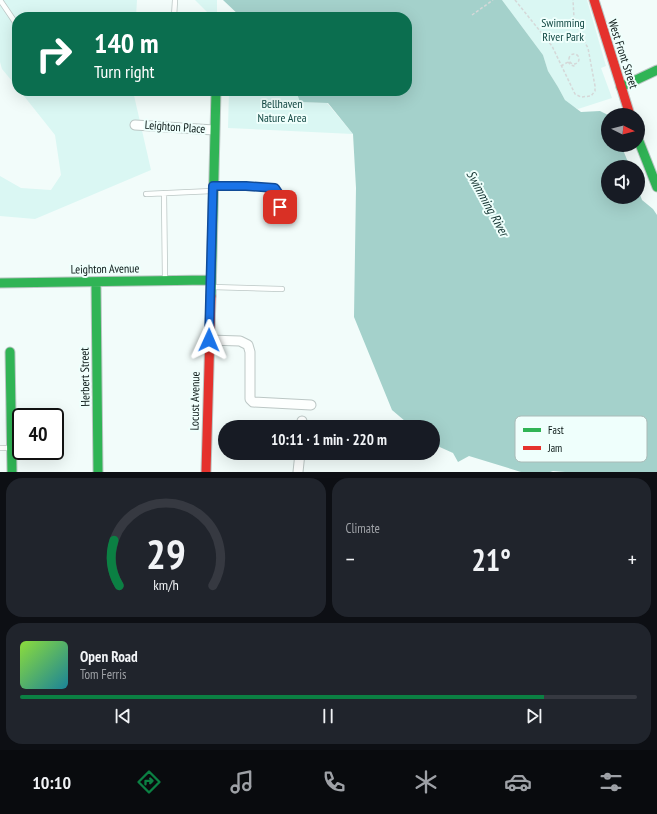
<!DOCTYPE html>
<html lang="en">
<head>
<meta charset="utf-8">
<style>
	body { margin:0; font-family:"PT Sans Narrow",sans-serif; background:#20242c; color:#f1f3f6; height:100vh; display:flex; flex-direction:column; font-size:15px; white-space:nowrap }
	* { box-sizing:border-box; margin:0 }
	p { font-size:13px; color:#9ea1a6 }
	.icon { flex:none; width:22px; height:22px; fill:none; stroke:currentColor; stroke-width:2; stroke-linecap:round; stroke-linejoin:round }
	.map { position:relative; height:472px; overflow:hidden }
	.panel { display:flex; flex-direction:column; gap:6px; padding:6px; background:#0d0f14; flex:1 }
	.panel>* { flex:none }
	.top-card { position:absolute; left:12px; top:12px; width:400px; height:84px; border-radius:16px; box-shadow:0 4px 16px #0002; background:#0b6e4f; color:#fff; overflow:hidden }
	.needle { width:26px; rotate:96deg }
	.buttons { position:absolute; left:601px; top:108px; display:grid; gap:8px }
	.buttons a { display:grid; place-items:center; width:44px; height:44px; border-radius:50%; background:#171b24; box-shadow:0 4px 16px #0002; font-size:20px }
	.speed { position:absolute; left:12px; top:408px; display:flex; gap:8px; font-size:20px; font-weight:700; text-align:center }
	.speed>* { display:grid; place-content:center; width:52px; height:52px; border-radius:50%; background:#171b24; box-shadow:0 4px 16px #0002; line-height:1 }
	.speed .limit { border:2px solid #111; border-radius:6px; background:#fff; color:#111 }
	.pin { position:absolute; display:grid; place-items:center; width:34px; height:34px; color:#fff; margin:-17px; border-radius:8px; box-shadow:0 2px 6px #0006 }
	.me { position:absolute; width:44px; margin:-22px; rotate:1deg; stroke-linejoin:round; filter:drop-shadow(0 0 3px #0008) }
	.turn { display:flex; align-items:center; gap:14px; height:84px; padding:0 16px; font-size:18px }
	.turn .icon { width:52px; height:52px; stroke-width:2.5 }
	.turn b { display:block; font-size:28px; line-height:34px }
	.big { font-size:30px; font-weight:600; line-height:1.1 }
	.panel .widget { flex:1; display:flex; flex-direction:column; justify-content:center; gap:6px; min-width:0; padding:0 14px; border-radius:16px; background:#20242c }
	.panel .dial { align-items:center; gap:0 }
	.dial svg { height:104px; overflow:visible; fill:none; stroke:#363941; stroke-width:7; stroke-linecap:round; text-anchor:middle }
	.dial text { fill:#f1f3f6; stroke:none }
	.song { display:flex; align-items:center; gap:12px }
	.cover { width:48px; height:48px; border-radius:6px; background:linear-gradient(135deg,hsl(90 70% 55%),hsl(190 70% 35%)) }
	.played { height:4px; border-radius:2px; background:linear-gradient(90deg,#0b8043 85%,#363941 85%) }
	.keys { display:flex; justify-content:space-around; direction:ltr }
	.heat { display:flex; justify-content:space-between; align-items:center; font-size:22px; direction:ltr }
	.panel .tiles { flex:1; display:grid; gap:6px; grid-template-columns:1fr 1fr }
	.widget:last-child { grid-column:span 2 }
	.trip { position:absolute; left:218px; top:420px; width:222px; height:40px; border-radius:20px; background:#171b24; box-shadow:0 4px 16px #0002; font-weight:600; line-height:40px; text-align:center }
	.tabs { display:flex; height:64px; justify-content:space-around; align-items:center; background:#090b0e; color:#9ea1a6 }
	.tabs .icon { width:28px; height:28px }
	.tabs .active { color:#0b8043 }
	.tabs b { font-size:18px; color:#f1f3f6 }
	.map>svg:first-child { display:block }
</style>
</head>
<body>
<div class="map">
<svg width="657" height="472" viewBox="0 0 657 472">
	<rect width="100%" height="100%" fill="#f2fcfa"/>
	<!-- green -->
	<path fill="#daf7f3" d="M0,0h137l-1,17h-119v70l-15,-18 -2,-7z
		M195,0h22v17h-5z
		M502,0h85l19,66 -5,2 11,30 -34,11 -9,-4 -4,-5 -7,-13 -10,-16 -5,-16z
		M20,91h113l18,79 -116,49 -35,-3v-40l21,12 30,2 10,-15 -6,-40z
		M229,91h67l4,11 27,1 26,31 -125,-6z"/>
	<!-- water -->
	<path fill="#a4d1cb" d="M223,0h279l41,55 5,16 10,16 7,13 16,12 19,-1 8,4v30h13l9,22h-22v30h30v-8l4,11 11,9 4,6v257h-92l-12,-1 -3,1h-29l-52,-16 -11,6 -5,-9 -20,-9v-17h-21l-20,-17 -38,-93 2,-129 -3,-54 -25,-31 -28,-1 -4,-11h111v-74h-166z"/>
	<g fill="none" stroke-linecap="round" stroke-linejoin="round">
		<!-- lane casing -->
		<g stroke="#bcc7c5" stroke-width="6">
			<path id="lane" d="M0,0l17,25
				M174,17l1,-17
				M214,186l61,2 6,9 -2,19
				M164,193l1,86
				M146,194l66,-3
				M212,287l70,2
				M0,448h11"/>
		</g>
		<!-- street casing -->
		<g stroke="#bcc7c5" stroke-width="11">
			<path id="street" d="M135,125l79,5
				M209,340l31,1 8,4 2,7v47l3,3 58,3
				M302,421v6
				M298,472l2,-19"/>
		</g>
		<!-- fast casing -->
		<g stroke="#bcc7c5" stroke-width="11">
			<path id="fast" d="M621,87l36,-17
				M638,139l19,48
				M96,282l2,190
				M0,283l210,-3
				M211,296l5,-205
				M10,352l2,120"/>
		</g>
		<!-- jam casing -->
		<g stroke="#bcc7c5" stroke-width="11">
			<path id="jam" d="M594,0l36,115
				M206,472l5,-176"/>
		</g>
		<!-- path -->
		<path stroke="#d5d8d8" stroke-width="1.5" stroke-dasharray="3 2" stroke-linecap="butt" d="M515,0l37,46 23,48 6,3 10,-1 4,-5v-5l-7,-38 -9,-16 -5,-14 -1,-18
			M472,15l21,-15
			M569 59a5 5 0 1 1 10 0a5 5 0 1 1-10 0Z
			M568,62l3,3 3,1 1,-2
			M561,66l7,-4"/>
		<!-- lane -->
		<use href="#lane" stroke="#fdfffe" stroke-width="4.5"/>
		<!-- street -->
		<use href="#street" stroke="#fdfffe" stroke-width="9"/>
		<!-- fast -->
		<use href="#fast" stroke="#30b455" stroke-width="9"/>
		<!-- jam -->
		<use href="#jam" stroke="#e5322d" stroke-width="9"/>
	</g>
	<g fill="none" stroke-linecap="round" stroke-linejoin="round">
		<!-- route casing -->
		<g stroke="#114b97" stroke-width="10">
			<path id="route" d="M209,340l4,-154h33l29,2 6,9 -1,10"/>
		</g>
		<!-- route -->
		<use href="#route" stroke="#1a73e8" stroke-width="7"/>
	</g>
	<g text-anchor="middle" stroke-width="4" stroke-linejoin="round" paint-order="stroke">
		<!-- park labels -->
		<g font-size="12" fill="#134944" stroke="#effffc">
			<text x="563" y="27">Swimming<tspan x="563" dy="14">River Park</tspan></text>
			<text x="282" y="108">Bellhaven<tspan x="282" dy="14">Nature Area</tspan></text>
		</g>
		<!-- street labels -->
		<g font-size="12" fill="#0a1816" stroke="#effffc">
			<text transform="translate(623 54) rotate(72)" y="4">West Front Street</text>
			<text transform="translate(175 127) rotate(4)" y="4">Leighton Place</text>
			<text transform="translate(105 269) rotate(-1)" y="4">Leighton Avenue</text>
			<text transform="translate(85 377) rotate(-91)" y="4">Herbert Street</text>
			<text transform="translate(195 401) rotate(-89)" y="4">Locust Avenue</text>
		</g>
		<!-- water labels -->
		<g font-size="13" font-style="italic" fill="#163532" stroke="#effffc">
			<text transform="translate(488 203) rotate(61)" y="5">Swimming River</text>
		</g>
	</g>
	<!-- legend -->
	<rect x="515" y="416" width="132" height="46" rx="6" fill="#effffc" stroke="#aabab7" stroke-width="1"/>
	<rect x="523" y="428" width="18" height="4" fill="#30b455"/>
	<rect x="523" y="446" width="18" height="4" fill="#e5322d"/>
	<g font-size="11" fill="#0a1816">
		<text x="548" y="434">Fast</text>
		<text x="548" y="452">Jam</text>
	</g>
</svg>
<div class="buttons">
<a><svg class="needle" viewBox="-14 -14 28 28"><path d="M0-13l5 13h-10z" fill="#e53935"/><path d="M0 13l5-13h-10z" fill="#9ea1a6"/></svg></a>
<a><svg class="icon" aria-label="sound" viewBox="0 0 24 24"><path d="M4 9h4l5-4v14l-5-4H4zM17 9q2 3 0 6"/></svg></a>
</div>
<div class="speed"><div class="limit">40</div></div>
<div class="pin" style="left:280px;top:207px;background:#d93025"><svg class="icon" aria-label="arrive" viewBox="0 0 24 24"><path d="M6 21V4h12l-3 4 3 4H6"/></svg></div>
<svg class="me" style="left:209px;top:340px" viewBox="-20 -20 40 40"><path d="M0-17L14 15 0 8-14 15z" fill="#1a73e8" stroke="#fff" stroke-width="4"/></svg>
<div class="trip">10:11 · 1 min · 220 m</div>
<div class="top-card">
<div class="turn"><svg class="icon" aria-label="right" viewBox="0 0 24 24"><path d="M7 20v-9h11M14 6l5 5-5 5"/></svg><div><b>140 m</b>Turn right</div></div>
</div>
</div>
<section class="panel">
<div class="tiles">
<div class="widget dial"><svg viewBox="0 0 100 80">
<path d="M14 69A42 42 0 1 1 86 69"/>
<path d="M14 69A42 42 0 0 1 10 34" stroke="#0b8043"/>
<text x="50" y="56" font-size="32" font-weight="700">29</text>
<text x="50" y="72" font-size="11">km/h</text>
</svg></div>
<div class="widget"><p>Climate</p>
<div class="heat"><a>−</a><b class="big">21°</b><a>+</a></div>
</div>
<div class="widget">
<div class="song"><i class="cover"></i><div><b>Open Road</b><p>Tom Ferris</p></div></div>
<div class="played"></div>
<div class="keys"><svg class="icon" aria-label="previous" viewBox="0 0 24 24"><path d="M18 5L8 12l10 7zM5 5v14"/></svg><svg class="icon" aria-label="pause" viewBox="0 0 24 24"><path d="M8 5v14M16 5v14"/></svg><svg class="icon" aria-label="next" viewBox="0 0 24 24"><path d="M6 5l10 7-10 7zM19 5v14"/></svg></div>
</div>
</div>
</section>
<nav class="tabs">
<b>10:10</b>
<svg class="icon active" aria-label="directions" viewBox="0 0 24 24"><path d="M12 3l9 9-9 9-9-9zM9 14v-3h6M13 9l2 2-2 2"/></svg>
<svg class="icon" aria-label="music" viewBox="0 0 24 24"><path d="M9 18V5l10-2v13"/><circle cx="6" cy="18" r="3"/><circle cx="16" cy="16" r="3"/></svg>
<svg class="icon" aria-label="phone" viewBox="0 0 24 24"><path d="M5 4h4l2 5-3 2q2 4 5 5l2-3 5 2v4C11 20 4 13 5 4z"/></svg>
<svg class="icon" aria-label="climate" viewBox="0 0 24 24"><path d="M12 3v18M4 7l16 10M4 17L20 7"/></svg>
<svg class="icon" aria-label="car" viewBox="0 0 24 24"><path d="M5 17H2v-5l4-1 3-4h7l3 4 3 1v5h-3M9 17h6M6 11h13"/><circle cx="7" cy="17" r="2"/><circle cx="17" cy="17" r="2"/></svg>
<svg class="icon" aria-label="filters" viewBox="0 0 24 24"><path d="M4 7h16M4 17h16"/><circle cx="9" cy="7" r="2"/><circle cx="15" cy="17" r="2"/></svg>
</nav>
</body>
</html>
